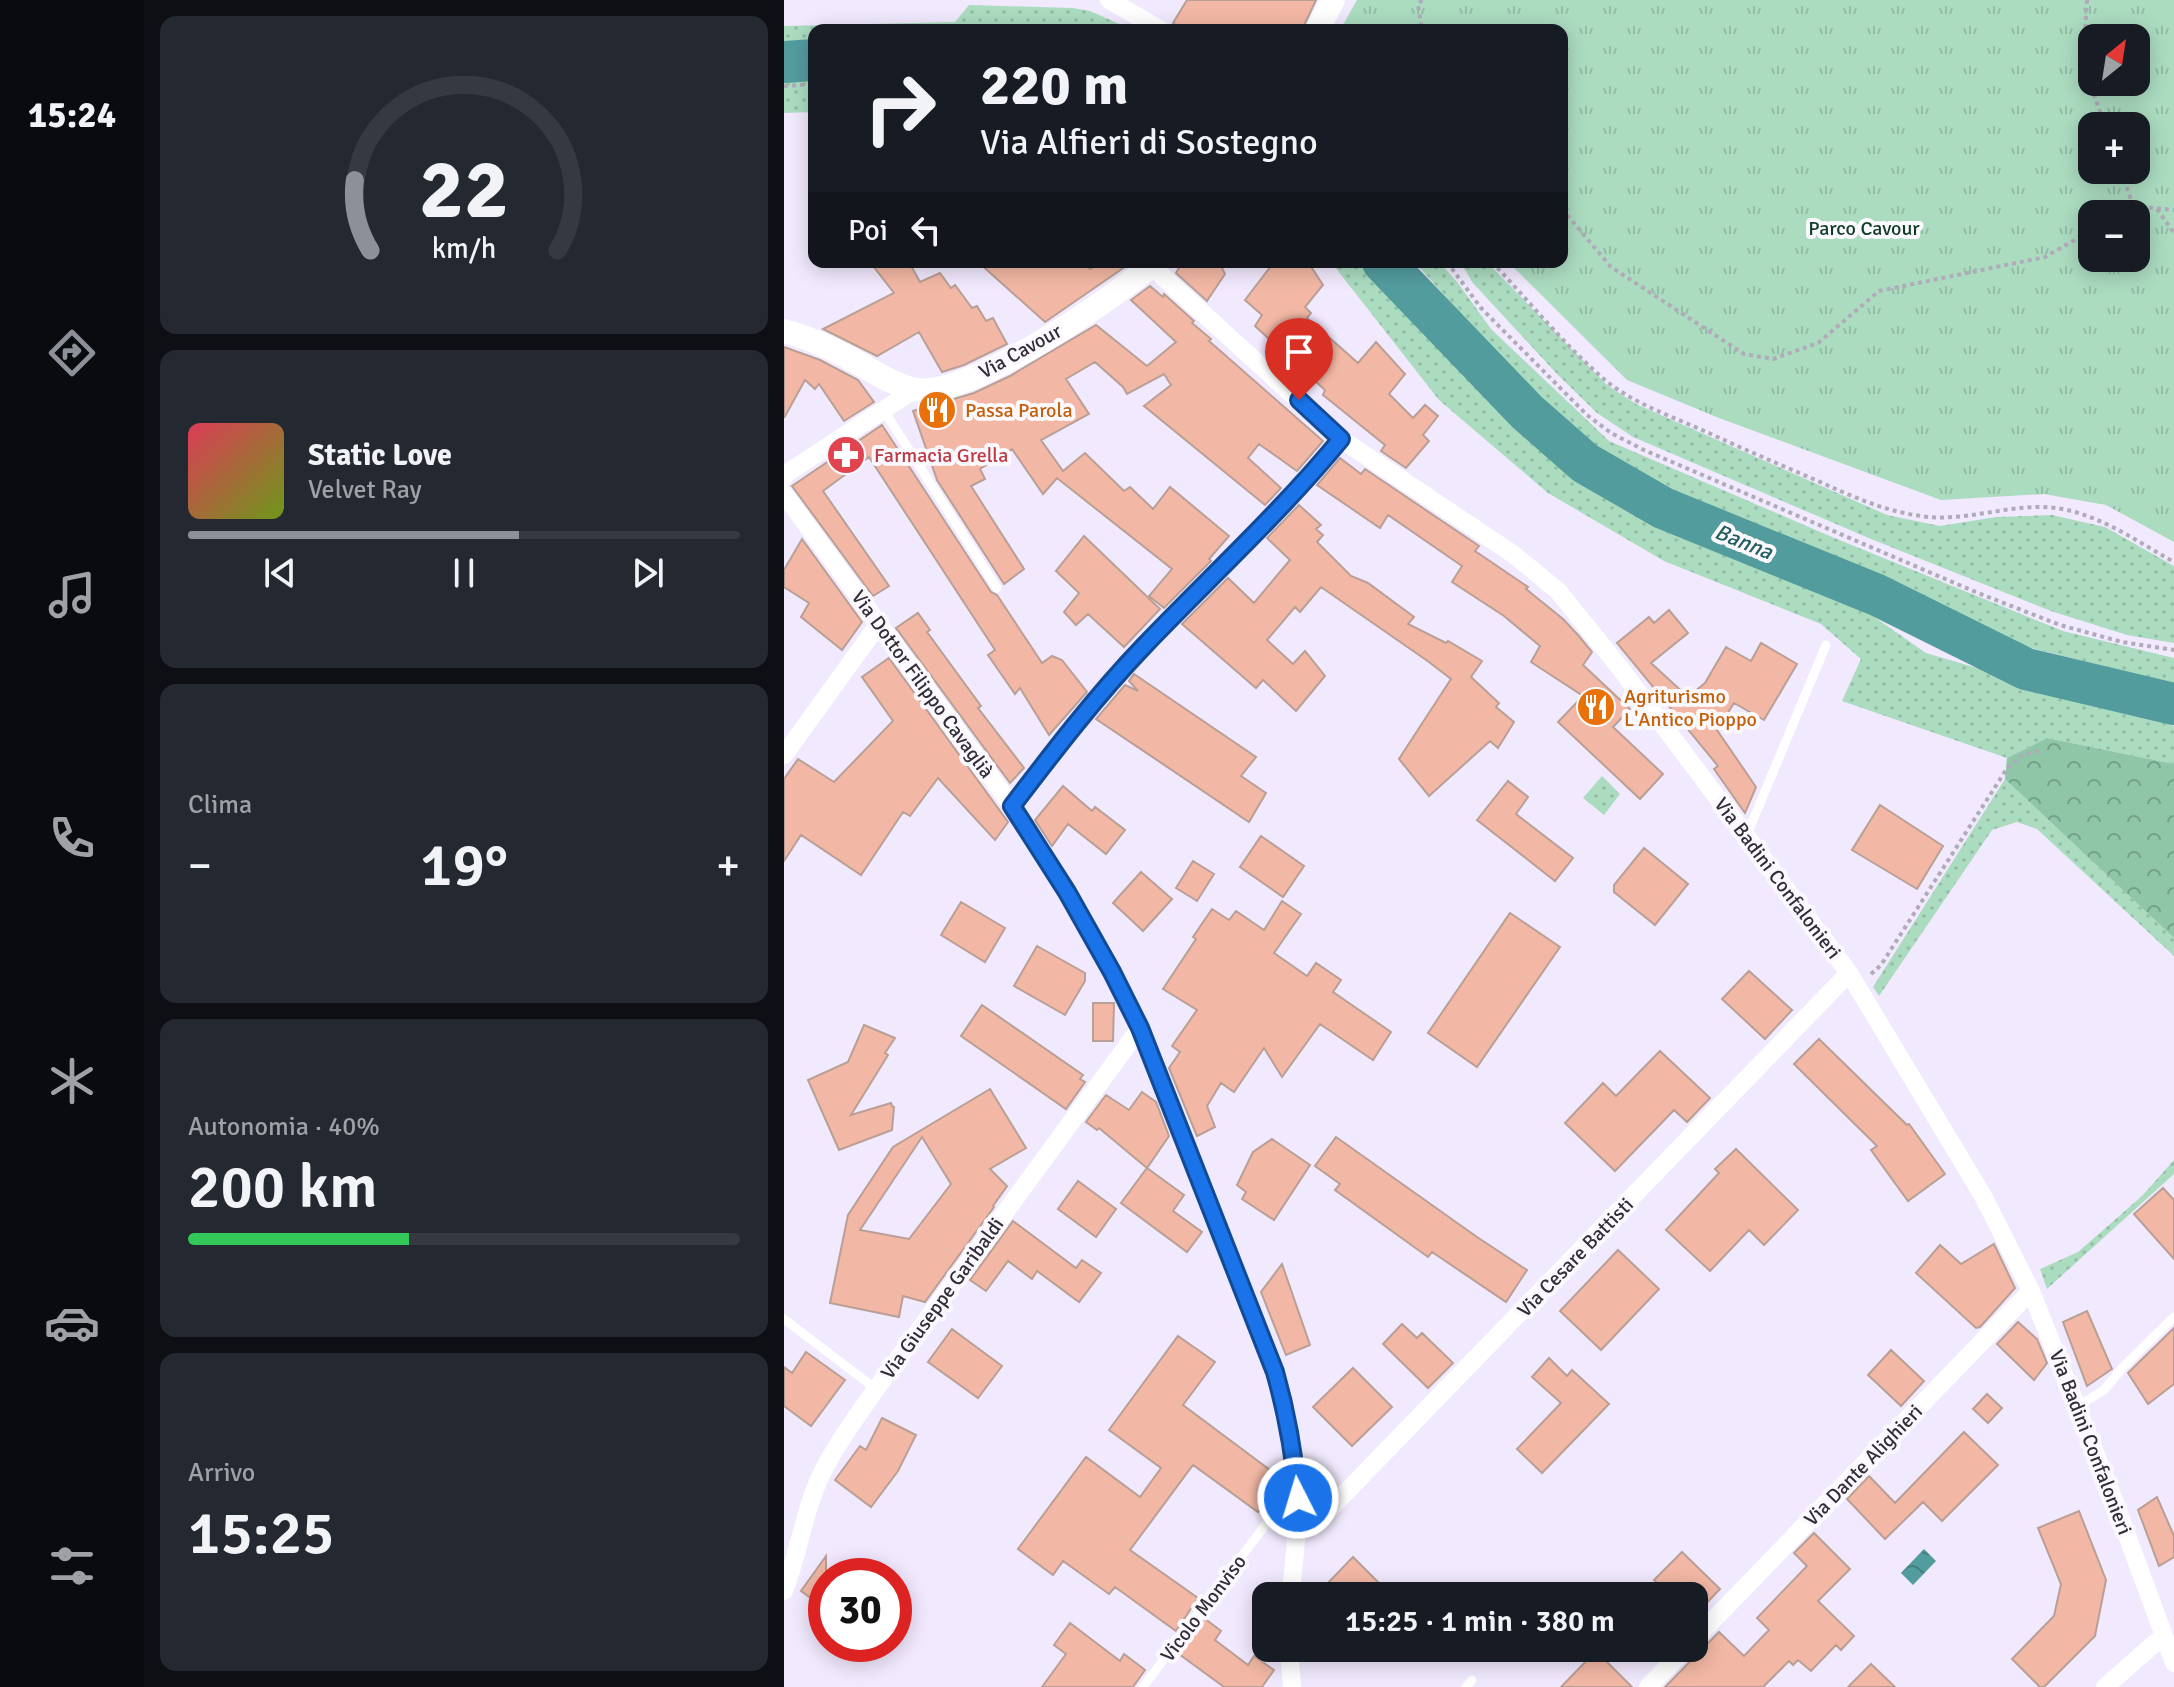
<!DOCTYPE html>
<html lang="it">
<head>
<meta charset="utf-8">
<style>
	body { margin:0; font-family:Signika,sans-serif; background:#242831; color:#f1f3f6; height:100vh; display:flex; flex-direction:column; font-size:30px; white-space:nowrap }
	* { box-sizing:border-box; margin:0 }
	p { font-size:26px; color:#9ea1a6 }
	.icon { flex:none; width:44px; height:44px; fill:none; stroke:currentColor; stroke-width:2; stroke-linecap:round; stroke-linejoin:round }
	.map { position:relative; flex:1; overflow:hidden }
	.drawer { display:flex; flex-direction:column; gap:16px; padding:16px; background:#0d0f14; width:640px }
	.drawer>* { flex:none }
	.guide { position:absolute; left:24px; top:24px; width:760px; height:244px; border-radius:16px; box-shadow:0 4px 20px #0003; background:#171b24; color:#f1f3f6; overflow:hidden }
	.needle { width:52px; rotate:30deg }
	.buttons { position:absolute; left:1294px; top:24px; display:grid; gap:16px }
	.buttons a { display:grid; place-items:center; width:72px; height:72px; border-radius:16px; background:#171b24; box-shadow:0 4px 20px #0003; font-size:40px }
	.speed { position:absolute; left:24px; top:1558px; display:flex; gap:16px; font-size:40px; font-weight:700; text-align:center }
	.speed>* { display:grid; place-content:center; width:104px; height:104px; border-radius:50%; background:#171b24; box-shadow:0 4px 20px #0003; line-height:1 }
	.speed .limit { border:12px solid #d22; background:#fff; color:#111 }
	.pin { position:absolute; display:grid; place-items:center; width:68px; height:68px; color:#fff; margin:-82px -34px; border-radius:50% 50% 50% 0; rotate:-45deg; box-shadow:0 0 8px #0007 }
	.pin .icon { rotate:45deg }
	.me { position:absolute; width:88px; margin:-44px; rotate:355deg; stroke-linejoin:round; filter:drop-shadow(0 0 6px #0008) }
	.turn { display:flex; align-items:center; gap:28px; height:168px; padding:0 40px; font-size:36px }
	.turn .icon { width:104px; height:104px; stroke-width:2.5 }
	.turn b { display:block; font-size:56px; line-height:68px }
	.then { display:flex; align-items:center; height:76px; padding:0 40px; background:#0003; gap:16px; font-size:30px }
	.big { font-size:60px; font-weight:600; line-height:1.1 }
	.drawer .tile { flex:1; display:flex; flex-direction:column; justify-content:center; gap:12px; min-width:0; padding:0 28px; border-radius:16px; background:#242831 }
	.drawer .dial { align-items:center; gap:0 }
	.dial svg { height:208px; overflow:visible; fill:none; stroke:#363941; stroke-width:7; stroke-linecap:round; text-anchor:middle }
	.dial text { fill:#f1f3f6; stroke:none }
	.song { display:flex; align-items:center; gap:24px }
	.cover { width:96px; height:96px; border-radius:12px; background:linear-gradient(135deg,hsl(350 70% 55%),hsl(80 70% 35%)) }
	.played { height:8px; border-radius:4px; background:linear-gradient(90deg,#8c9099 60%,#363941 60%) }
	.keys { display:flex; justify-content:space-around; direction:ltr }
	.heat { display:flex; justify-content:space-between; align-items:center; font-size:44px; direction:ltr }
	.charge { height:12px; border-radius:6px; background:linear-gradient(90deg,#34c759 40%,#363941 0) }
	.trip { position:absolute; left:468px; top:1582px; width:456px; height:80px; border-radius:16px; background:#171b24; box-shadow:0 4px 20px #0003; font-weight:600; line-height:80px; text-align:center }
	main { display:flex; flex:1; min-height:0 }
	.tab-bar { display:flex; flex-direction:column; width:144px; justify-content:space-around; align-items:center; background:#090b0e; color:#9ea1a6 }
	.tab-bar .icon { width:56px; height:56px }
	.tab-bar .selected { color:#8c9099 }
	.tab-bar b { font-size:36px; color:#f1f3f6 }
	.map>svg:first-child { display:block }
</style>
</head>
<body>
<main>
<nav class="tab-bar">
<b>15:24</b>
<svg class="icon selected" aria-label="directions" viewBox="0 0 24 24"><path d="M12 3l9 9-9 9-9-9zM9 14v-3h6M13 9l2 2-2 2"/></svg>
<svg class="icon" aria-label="music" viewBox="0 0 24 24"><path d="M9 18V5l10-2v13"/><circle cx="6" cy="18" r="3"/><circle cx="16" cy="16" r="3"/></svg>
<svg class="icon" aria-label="phone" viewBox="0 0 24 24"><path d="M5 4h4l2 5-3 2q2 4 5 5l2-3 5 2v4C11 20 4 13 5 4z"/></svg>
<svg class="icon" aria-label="climate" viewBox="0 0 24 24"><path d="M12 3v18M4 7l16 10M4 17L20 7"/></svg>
<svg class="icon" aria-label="car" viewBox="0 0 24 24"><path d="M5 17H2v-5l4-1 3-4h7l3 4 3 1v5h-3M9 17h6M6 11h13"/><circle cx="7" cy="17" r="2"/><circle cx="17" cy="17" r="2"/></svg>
<svg class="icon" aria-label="filters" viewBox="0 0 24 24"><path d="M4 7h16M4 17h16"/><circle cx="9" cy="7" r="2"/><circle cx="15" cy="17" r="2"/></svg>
</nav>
<section class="drawer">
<div class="tile dial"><svg viewBox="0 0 100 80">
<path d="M14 69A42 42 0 1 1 86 69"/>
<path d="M14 69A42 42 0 0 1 8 42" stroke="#8c9099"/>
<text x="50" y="56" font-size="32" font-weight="700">22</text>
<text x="50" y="72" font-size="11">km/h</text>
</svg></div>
<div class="tile">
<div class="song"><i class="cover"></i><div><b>Static Love</b><p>Velvet Ray</p></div></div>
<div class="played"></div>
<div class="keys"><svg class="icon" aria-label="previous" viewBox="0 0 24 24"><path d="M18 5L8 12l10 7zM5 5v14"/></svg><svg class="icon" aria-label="pause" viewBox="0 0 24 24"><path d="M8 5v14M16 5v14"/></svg><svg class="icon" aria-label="next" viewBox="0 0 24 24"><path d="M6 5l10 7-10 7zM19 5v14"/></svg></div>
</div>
<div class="tile"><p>Clima</p>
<div class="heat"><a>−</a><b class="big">19°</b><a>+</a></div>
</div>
<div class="tile"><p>Autonomia · 40%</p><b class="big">200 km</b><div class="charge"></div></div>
<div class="tile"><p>Arrivo</p><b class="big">15:25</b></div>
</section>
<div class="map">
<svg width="1390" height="1687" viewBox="0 0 1390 1687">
	<defs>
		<pattern id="grass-dots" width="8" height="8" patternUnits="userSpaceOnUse" patternTransform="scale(2)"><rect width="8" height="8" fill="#abdcc0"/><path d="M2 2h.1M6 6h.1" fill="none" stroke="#94bda6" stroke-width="1.8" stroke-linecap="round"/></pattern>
		<pattern id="forest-crowns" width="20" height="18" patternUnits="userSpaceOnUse" patternTransform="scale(2)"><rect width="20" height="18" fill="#8ec6a7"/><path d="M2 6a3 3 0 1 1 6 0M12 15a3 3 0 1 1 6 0" fill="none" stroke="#75a189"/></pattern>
		<pattern id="park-tufts" width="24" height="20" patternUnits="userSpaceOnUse" patternTransform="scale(2)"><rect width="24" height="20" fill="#abdcc0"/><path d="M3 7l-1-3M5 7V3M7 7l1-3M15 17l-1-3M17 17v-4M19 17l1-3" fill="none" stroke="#94bda6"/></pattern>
		<pattern id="water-waves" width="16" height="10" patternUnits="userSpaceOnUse" patternTransform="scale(2)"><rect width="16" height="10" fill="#539c9e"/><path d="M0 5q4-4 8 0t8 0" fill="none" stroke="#458082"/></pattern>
	</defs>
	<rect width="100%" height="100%" fill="#f1e9fd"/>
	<!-- grass -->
	<path fill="url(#grass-dots)" d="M185,5l104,3 17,3 43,19h-319v22l-30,1v-27l171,-4z
		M30,70v42l-30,1v-42z
		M547,262h43l146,164 124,88 193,77 89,62 248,73v38l-127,-26 -40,20 -165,-57 19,-42 -40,-35 -157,-63 -116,-68 -109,-93z
		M631,262h24l19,21 33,46 118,112 223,96 231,94 111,27v26l-175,-44 -375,-169 -106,-91z
		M676,262h27l120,123 29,19 251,111 53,11 56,-9 56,-2 53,12 69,39v77l-47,-8 -76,-24 -180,-72 -238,-102 -36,-24 -40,-39 -84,-91z
		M818,776l18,18 -16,21 -21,-17z
		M1221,779l169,159v18l-137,-127 -20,-7 -25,8 -113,166 -6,-9z
		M1390,1160v14l-127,115 -7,-20 38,-17 64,-56z"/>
	<!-- forest -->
	<path fill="url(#forest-crowns)" d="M1263,738l127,26v174l-169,-159 2,-21z"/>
	<!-- park -->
	<path fill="url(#park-tufts)" fill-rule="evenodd" d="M573,0h817v542l-68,-37 -62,-11 -103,6 -222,-82 -92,-38 -119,-118h54v-232h-222zM1308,38h44v44h-44zM1308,126h44v44h-44zM1308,214h44v44h-44z"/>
	<!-- water -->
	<path fill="url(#water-waves)" d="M1140,1549l12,12 -23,24 -12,-12z"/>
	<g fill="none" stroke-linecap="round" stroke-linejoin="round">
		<!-- river -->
		<path stroke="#539c9e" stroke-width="42" d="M0,62l30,-2
			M599,262l144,150 58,51 78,45 214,87 149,74 148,35"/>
	</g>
	<!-- building -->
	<path fill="#f3b8a5" stroke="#b99f96" stroke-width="2" fill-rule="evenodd" d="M403,0h129l-14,30h-117l-12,-7z
		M86,262h39l11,20 20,-9 11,15 4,-3 17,23 5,-2 9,15 7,-3 14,26 -43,21 -22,7 -23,-40 -42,24 -54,-27 71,-36z
		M194,262h105l7,7 4,-2 -5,-5h43l-87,60z
		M398,262h37l6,12 -18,27 -31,-28z
		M490,262h34l15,23 -18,22 6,6 -4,5 51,45 18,-21 29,32 -16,20 24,24 12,-13 13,11 -15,19 6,6 -23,27 -25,-17 4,-6 -62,-50 2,-5 -70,-64 7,-11 -17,-15z
		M366,286l13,11 1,-3 30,27 -2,2 19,16 -2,2 114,100 -26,30 -38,-27 -11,14 33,30 -16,17 -121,-99 27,-21 -7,-11 -37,20 -4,-7 -28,-25 -29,17 23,35 -48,26 22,31 22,-18 39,38 6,-4 23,22 17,-22 59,49 -20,23 2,2 -47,47 -15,-12 23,-27 -115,-91 -14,16 -31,-45 -32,20 5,10 -14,7 53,83 -20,15 -67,-104 -24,-69 61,-18 36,-17 86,-51 51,41 29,-24 -45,-42z
		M0,347l36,13 38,20 16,22 -30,19 -25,-37 -4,5 -10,-9 -21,38z
		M98,425l109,167 6,3 45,68 10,-7 10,4 25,32 -38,43 -29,-47 -5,6 -27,-39 7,-5 -126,-193 -46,34 66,95 -16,10 -81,-110z
		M556,458l21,16 4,-5 114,77 -4,5 53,36 -2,2 37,30 15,16 14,17 -9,13 47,44 -17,18 50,47 -23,25 -82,-77 25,-26 -52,-34 9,-16 -36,-30 -52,-34 10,-16 -74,-51 -8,13 -63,-43z
		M515,505l22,20 -5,4 7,6 -6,7 34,34 17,7 46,34 -6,7 38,19 2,-2 34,20 -11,16 28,26 -3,4 18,15 -16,26 -8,-7 -61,55 -30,-37 52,-80 -22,-17 -108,-75 -21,25 -5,-5 -28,33 26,24 12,-13 20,25 -29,35 -33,-31 -7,8 -74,-64 46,-46 26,25 36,-43 -23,-22z
		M300,536l76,73 -36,38 -36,-33 -12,11 -12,-13 15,-19 -23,-22z
		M18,539l60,83 -20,28 -41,-33 8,-14 -25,-16v-17z
		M885,610l19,23 -37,30 37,34 17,-14 21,-36 25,14 10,-18 36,21 -33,56 -30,-17 -17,27 39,57 -11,26 -31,-44 4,-3 -101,-123 32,-26 5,6z
		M134,613l12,17 -3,2 54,74 -3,2 46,60 -14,15 -114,-155z
		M105,658l119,164 -13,18 -57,-62 -28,38 -7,-4 -42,63 -60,-40 -17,26v-82l14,-20 36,23 59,-61 -31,-44z
		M350,674l122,83 -15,19 25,17 -17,29 -153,-103 29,-34 13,6 -9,-10z
		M724,781l20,16 -12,17 57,44 -18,23 -78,-61z
		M279,786l29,25 3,-4 30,23 -19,24 -38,-30 -16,22 -17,-26z
		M1096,805l63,41 -26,43 -65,-39z
		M477,836l43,30 -21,31 -43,-30z
		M860,848l44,36 -33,41 -41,-33v-7z
		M409,861l21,13 -17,27 -21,-13z
		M357,872l31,27 -29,32 -30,-28z
		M498,901l19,13 -27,39 33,23 9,-13 25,17 -8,12 58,40 -18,28 -53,-36 -38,53 -18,-29 -30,44 -13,-9 -14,23 8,21 -18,9 -28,-68 11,-16 -8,-6 25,-36 -34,-21 33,-50 -3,-2 19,-28 17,11 7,-9 28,19z
		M177,902l44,26 -20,34 -44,-27z
		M726,913l50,34 -83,120 -49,-34z
		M253,946l48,27v8l-20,34 -51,-29z
		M965,971l43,39 -27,29 -43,-40z
		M309,1003h21l-1,38h-20z
		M198,1005l101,70 -3,4 5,3 -19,27 -105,-73z
		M80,1025l31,13 -10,15 3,2 -37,60 40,-12 1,3 2,1 -2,23 -53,20 -31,-70 40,-18z
		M1035,1039l88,86 2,-1 36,50 -37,27 -37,-51 6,-4 -83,-82z
		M876,1051l50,47 -23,24 -13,-12 -59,61 -50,-48 38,-40 13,13z
		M206,1089l36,59 -36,21 17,17 -14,20 1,1 -69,95 -22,-6 -4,21 -69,-14 18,-88 45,-68zM138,1137l29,47 -42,55 -49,-9z
		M358,1092l14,10 13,34 -22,32 -48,-40 -2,2 -11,-8 20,-27 23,15z
		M552,1137l141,100 50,33 -21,32 -74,-50 -4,5 -93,-67 5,-6 -25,-18z
		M488,1139l38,26 -36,55 -32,-21 4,-7 -9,-7 16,-33z
		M952,1149l62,61 -34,35 -15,-15 -39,41 -44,-41 53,-57 -4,-4z
		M363,1168l37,27 -11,16 29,21 -15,20 -66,-49z
		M294,1181l38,28 -20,28 -38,-28z
		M1379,1188l11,12v59l-40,-45z
		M229,1221l63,47 6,-8 19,13 -22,29 -42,-31 -5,8 -24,-18 -22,30 -16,-11z
		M1210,1244l21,44 -35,39 -4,1 -60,-55 24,-28 21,19z
		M834,1250l41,39 -58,61 -41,-39z
		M498,1264l28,81 -24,10 -25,-63z
		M1303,1311l25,58 -25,17 -24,-64z
		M1234,1322l19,17 10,24 -13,17 -37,-36z
		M618,1324l15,14 5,-5 31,30 -25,25 -45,-44z
		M1390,1328v56l-26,20 -20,-31z
		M168,1329l50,37 -24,32 -50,-36z
		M394,1336l37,26 -32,43 99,74 -24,33 -65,-47 -63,85 68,48 -22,33 -61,-44 -6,7 -46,-33 -10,14 -35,-26 68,-92 54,40 21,-29 -52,-38z
		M1107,1350l33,31 -23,25 -33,-31z
		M22,1352l39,28 -34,46 -27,-20v-39l8,6z
		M765,1358l18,18 5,-6 37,34 -67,69 -25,-24 44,-46 -29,-26z
		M569,1368l39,39 -40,39 -39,-39z
		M1203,1394l15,14 -14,15 -15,-14z
		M98,1418l34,17 -18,36 -27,36 -36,-27 25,-34 6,4z
		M1180,1432l34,33 -56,56 -19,-19 -38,37 -38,-40 22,-23 26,27z
		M1373,1497l17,39v21l-15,9 -21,-56z
		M1295,1511l27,69 -11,56 -51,51h-4l-28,-28 42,-43 7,-32 -23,-56z
		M1030,1533l36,36 -32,32 36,35 -13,14 -5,-5 -25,26 -13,-11 -5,5 -4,-4 -26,26h-98l54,-55 25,24 25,-26 -12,-12 50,-52 -13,-13z
		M898,1552l38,37 -22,23 3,3 -7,8v-27h-24l-16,-16z
		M42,1556v53l-25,-18z
		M569,1557l39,39h-57l-10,-10z
		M420,1618l17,13 -6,9 33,25 6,-9 20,14 -12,17h-38l-45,-33z
		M286,1623l50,38 4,-7 21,16 -12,17h-91l24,-33 -12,-9z
		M812,1651l36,36h-71z
		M1087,1664l24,23h-47z"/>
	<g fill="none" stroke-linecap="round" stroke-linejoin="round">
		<!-- path -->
		<path stroke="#b1aaba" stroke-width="4" stroke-dasharray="4 4" stroke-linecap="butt" d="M638,0l-4,5 4,25
			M1303,0l-4,63 22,63
			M0,86l30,-2
			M1349,206l41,4
			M778,209l49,58 133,87 29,5 45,-16 61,-52 166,-34 47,-27
			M1373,209l17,24
			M1335,214l14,-8 -12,-36
			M663,262l34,46 106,107 24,18 33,17 334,143 82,32 62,17 52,8
			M708,262c37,39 72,83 113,118 30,25 72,38 108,55 35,16 70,31 105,46 33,15 66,30 103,35 37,6 77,-8 114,-9 52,-2 96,31 139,55
			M1087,974l10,-9 125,-195 18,-16 16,-3"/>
		<!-- service -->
		<path stroke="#fff" stroke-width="9" d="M99,409l114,179
			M962,837l80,-192
			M0,1319l92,70
			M1294,1406l26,-16 20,-24 50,-49
			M359,1687l126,-167 29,-22
			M682,1687l6,-7"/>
		<!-- minor -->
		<path stroke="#fff" stroke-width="18" d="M325,0l52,30
			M367,266l190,173 172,115 45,37 59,73 232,309 134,223 48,95 84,212 59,160
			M0,477l3,-4 127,-83
			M0,494l228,312 55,86 45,80 28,56 135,344c11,41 22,81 23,124 1,31 -5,68 -7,100
			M0,755l94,-130
			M228,806c43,-54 84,-110 132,-160 66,-69 136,-134 197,-207
			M511,1535l25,-16 529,-546
			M0,1591c15,-39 20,-81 38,-118 15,-30 35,-57 54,-84l264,-361
			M910,1640l337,-349
			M505,1648l3,39
			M864,1687l38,-39
			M1321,1687l58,-51"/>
		<!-- tertiary -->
		<path stroke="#fff" stroke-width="24" d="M533,30l16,-30
			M0,331c23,6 46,16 67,28 21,11 43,27 66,31 49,9 200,-93 238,-128"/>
	</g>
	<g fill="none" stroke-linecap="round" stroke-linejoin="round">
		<!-- route casing -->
		<g stroke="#114b97" stroke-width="20">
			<path id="route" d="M514,1498c-4,-43 -11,-84 -23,-126l-135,-344 -28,-56 -45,-80 -55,-86c42,-55 84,-110 132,-160 66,-69 136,-133 197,-207l-42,-39"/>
		</g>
		<!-- route -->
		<use href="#route" stroke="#1a73e8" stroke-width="14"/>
	</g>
	<!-- icons -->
	<defs>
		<g id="restaurant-disc" transform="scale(2)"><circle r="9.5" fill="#e8710a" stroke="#fbf9fe"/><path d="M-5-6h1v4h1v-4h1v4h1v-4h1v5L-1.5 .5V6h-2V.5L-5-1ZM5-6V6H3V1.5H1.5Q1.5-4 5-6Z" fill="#fff"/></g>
		<g id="pharmacy-disc" transform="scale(2)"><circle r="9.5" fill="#e0444e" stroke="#fbf9fe"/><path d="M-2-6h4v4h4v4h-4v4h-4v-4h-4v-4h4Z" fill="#fff"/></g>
	</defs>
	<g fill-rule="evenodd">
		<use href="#restaurant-disc" x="153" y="410"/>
		<use href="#pharmacy-disc" x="62" y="455"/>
		<use href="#restaurant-disc" x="812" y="707"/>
	</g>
	<g text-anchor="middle" stroke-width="8" stroke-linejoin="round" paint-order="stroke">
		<!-- park labels -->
		<g font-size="20" fill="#0d3b26" stroke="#fbf9fe">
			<text x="1080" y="235">Parco Cavour</text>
		</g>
		<!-- street labels -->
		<g font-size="20" fill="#322e37" stroke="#fbf9fe">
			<text transform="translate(236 351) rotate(-29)" y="7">Via Cavour</text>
			<text transform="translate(139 684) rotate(54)" y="7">Via Dottor Filippo Cavaglià</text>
			<text transform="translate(994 878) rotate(53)" y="7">Via Badini Confalonieri</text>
			<text transform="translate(791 1257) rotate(-46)" y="7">Via Cesare Battisti</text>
			<text transform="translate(158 1298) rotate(-54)" y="7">Via Giuseppe Garibaldi</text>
			<text transform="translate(1307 1442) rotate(69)" y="7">Via Badini Confalonieri</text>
			<text transform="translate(1079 1465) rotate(-46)" y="7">Via Dante Alighieri</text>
			<text transform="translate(419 1608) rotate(-53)" y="7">Vicolo Monviso</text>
		</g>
		<!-- food labels -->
		<g font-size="20" fill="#c56008" stroke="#fbf9fe" text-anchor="start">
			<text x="181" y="417">Passa Parola</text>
			<text x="840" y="703">Agriturismo<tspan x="840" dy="23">L'Antico Pioppo</tspan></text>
		</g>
		<!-- health labels -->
		<g font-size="20" fill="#be3a42" stroke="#fbf9fe" text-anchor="start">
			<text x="90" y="462">Farmacia Grella</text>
		</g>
		<!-- water labels -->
		<g font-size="22" font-style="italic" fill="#205e5f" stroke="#fbf9fe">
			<text transform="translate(960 541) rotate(22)" y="8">Banna</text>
		</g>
	</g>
</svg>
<div class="buttons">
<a><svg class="needle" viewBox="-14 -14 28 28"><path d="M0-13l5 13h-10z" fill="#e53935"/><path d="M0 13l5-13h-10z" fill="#9ea1a6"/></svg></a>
<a>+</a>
<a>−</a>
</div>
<div class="speed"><div class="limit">30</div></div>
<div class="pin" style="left:515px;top:400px;background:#d93025"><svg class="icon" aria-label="arrive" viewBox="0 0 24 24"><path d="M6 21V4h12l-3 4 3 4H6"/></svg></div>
<svg class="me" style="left:514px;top:1498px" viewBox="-20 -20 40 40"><circle r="17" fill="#1a73e8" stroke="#fff" stroke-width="3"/><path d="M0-11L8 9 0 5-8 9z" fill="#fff"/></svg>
<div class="trip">15:25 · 1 min · 380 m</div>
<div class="guide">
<div class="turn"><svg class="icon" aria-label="right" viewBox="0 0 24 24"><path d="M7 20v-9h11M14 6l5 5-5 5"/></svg><div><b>220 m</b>Via Alfieri di Sostegno</div></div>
<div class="then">Poi<svg class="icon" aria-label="left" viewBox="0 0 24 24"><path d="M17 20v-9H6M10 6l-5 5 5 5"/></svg></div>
</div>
</div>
</main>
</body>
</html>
